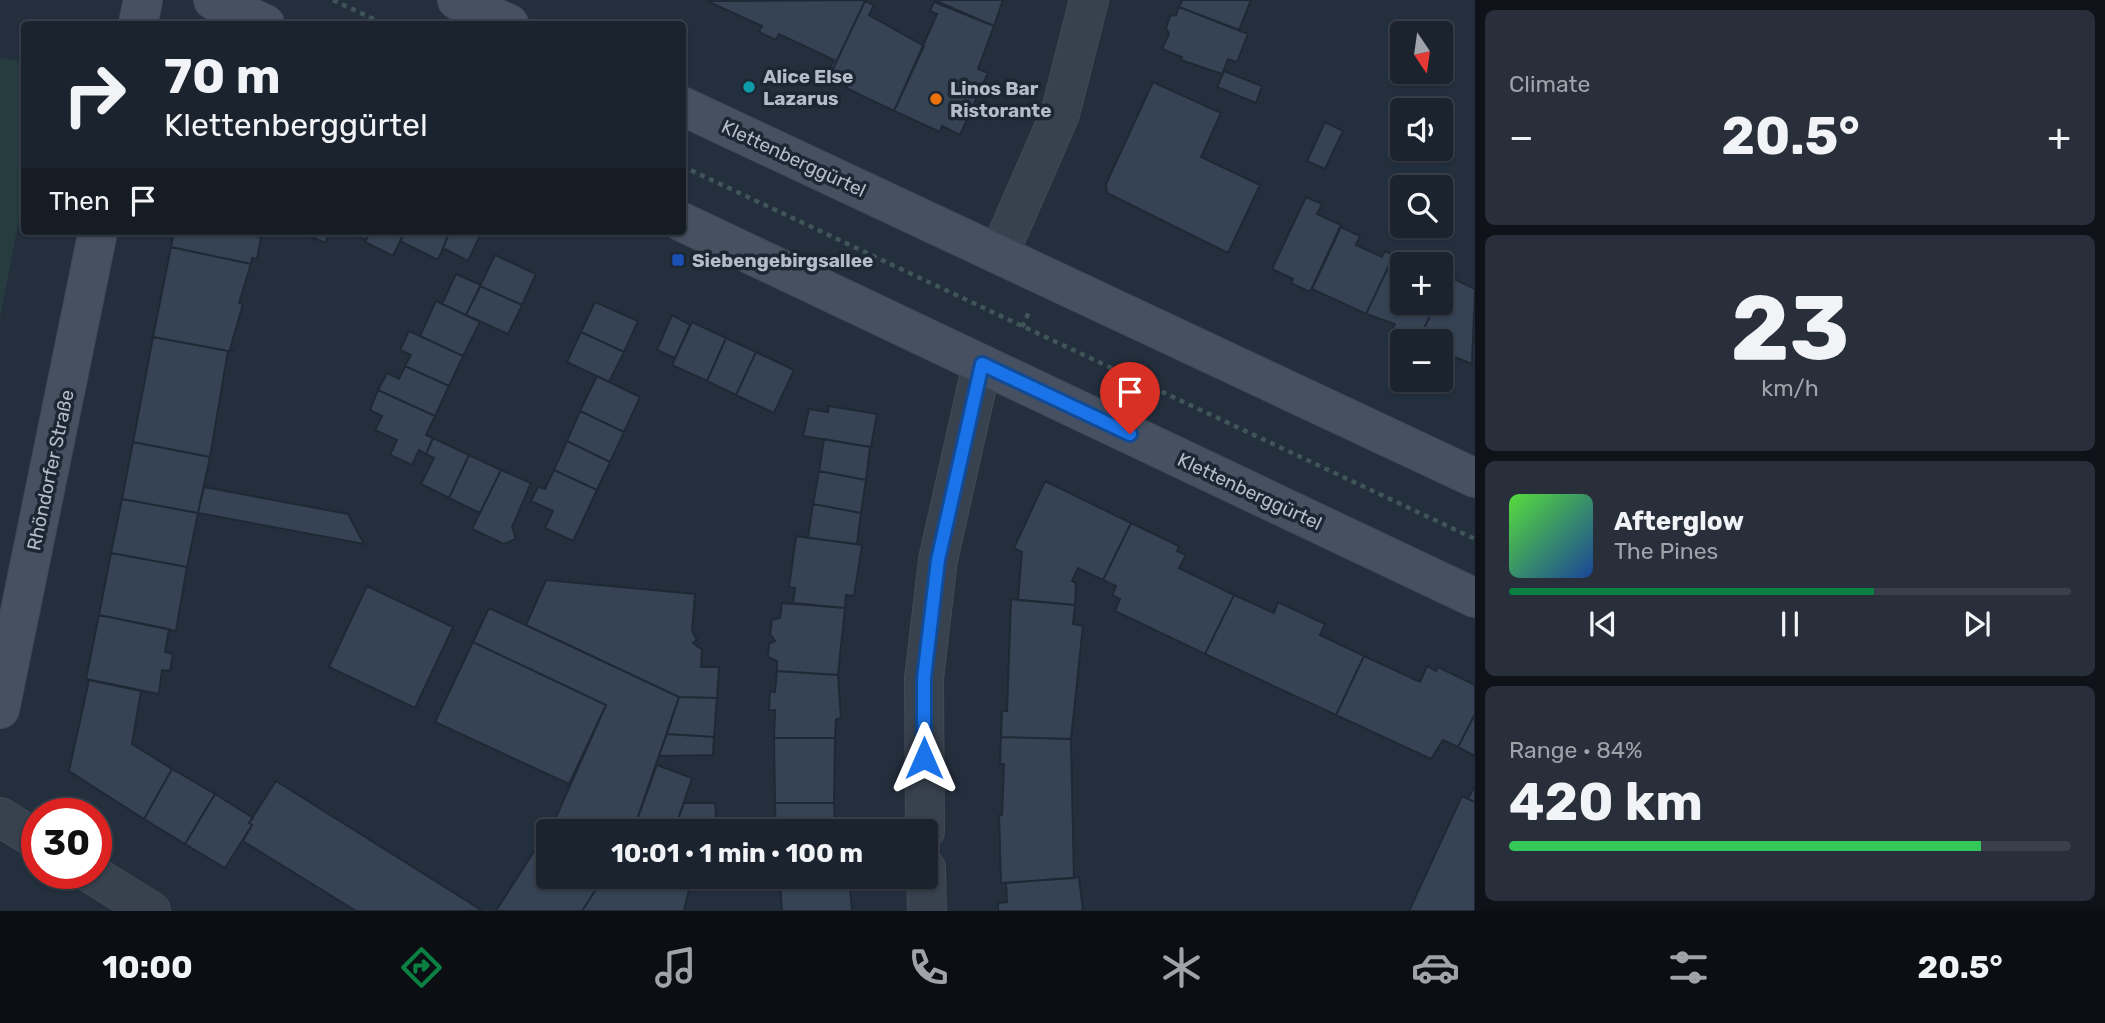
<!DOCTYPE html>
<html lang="en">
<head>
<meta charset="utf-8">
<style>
	body { margin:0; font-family:Rubik,sans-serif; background:#282f3a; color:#f1f3f6; height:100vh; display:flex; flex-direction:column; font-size:26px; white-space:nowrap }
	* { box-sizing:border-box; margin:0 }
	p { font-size:23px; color:#a0a4aa }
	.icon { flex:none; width:38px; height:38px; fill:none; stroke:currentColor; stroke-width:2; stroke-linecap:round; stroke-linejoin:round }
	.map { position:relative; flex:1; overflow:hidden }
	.details { display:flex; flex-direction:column; gap:10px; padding:10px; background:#0f1319; width:630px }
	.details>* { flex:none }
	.top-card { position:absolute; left:21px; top:21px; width:665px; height:214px; border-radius:7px; box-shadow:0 2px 5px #0004,0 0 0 2px #39404a; background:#1b232e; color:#f1f3f6; overflow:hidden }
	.needle { width:46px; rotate:167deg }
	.fabs { position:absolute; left:1390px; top:21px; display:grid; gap:14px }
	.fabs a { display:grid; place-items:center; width:63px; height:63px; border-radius:7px; background:#1b232e; box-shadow:0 2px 5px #0004,0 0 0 2px #39404a; font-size:35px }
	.speed { position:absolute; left:21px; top:798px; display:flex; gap:14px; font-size:35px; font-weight:700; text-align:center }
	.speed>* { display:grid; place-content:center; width:91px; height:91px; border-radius:50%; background:#1b232e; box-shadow:0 2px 5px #0004,0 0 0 2px #39404a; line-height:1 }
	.speed .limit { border:10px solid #d22; background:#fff; color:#111 }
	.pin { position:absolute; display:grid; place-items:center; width:60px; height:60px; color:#fff; margin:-72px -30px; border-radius:50% 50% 50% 0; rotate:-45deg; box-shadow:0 0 7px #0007 }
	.pin .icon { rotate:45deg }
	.me { position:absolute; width:77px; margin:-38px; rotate:0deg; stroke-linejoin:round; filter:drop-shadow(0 0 5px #0008) }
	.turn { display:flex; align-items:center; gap:24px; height:147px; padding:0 28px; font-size:32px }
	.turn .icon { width:91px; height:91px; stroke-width:2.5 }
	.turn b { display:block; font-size:49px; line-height:60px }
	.then { display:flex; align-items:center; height:66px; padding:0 28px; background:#0003; gap:14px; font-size:26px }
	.big { font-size:52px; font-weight:700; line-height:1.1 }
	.details .tile { flex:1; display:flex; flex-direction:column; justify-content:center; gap:10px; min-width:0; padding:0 24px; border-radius:10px; background:#282f3a }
	.details .dial { align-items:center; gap:0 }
	.dial b { font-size:91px; line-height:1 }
	.song { display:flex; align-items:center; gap:21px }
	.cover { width:84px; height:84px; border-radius:10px; background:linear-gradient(135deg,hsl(110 70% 55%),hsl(220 70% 35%)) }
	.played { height:7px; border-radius:4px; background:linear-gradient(90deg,#0b8043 65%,#39404a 65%) }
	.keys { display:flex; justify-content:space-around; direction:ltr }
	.heat { display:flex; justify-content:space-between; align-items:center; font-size:38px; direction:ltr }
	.charge { height:10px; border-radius:5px; background:linear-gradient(90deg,#34c759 84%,#39404a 0) }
	.trip { position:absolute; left:536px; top:819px; width:402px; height:70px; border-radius:7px; background:#1b232e; box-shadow:0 2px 5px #0004,0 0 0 2px #39404a; font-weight:700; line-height:70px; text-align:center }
	.tabs { display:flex; height:112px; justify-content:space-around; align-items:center; background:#0b0e12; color:#a0a4aa }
	.tabs .icon { width:49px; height:49px }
	.tabs .on { color:#0b8043 }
	.tabs b { font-size:32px; color:#f1f3f6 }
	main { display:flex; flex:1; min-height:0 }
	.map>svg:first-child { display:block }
</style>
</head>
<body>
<main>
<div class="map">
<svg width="1475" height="911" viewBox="0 0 1475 911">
	<rect width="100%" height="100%" fill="#242f3e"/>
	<!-- green -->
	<path fill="#263c3f" d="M0,58l24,4v131l-24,125z"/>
	<!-- building -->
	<path fill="#364354" stroke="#1f2835" stroke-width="2" d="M863,0l2,1 -35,74 -3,-1 7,-14 -55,-26 -3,6 -17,-8 3,-6 -55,-25z
		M934,0h69l-9,26z
		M1182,0h69l-12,30 -60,-23z
		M865,1l9,4 -5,10 55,31 -30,65 -48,-23 2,-4 -18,-9z
		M934,2l60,24 -16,43 10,4 -28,62 -18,-9 -2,6 -46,-21 43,-97 -7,-3z
		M1179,7l69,27 -11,28 -9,-3 -6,15 -41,-14 1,-3 -20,-8 7,-15 -3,-6 4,-12 6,-1z
		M1224,71l38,15 -6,17 -39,-16z
		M1153,82l68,31 -20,44 59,28 -32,68 -121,-60 -1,-9z
		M1325,122l18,9 -18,38 -18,-8z
		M1306,197l16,7 -5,10 24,11 -31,67 -19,-9 2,-4 -21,-10z
		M1341,227l19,9 -4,9 26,12 3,-6 9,4 -28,59 -54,-25z
		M174,231h89l-1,3 -5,-1 -1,3 5,1 -4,22 -5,-1 -1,6 -80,-17z
		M299,231h32l-6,12z
		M345,231h25l-4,9z
		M370,231h35l-12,25 -28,-14z
		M405,231h45l-12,29 -38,-19z
		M450,231h32l-14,30 -25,-13z
		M171,247l80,17 -12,39 4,1 -13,45 4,3 -81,-15z
		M495,255l41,19 -14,31 -42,-19z
		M1394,255l8,3 -3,5 3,40h34l-18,38 -25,-13 2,-4 -29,-10z
		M1440,271l9,4 -9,18z
		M456,274l25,11 -15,30 -24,-11z
		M1448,276l27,13 -3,75 -32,-13v-10h-22l18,-38h4v-10z
		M480,286l42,19 -14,29 -42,-19z
		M436,301l44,21 -17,34 -43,-20z
		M595,302l43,19 -14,31 -43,-20z
		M672,315l18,10 -15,33 -18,-8z
		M692,322l34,16 -19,43 -35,-16z
		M409,331l54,25 -14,30 -44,-20 6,-11 -11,-5z
		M581,332l43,20 -15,30 -42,-20z
		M153,337l75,14 -18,106 -77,-15z
		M726,338l30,14 -20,43 -29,-14z
		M756,352l38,18 -20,43 -38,-18z
		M405,366l44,20 -14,30 -57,-26 9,-17 12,6z
		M597,376l43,21 -16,35 -44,-21z
		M378,390l57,26 -9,19 7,3 -7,16 -7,-4 -7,15 -22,-10 7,-15 -22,-10 7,-14 -12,-6z
		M829,406l48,8 -6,33 -68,-11 6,-27 19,3z
		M580,411l44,21 -14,30 -43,-21z
		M433,438l36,17 -20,43 -28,-14 13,-26 -8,-4z
		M824,439l46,8 -4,33 -47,-9z
		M567,441l43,21 -13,28 -43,-20z
		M133,442l77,15 -12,56 -76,-14z
		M469,455l32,15 -21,43 -31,-15z
		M501,470l30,13 -19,44 4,12 -12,5 -32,-15z
		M554,470l43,20 -24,51 -28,-13 8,-17 -22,-10 7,-14 7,2z
		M819,471l47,9 -5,33 -48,-9z
		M1045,481l86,42 -28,57 -25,-12 -6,13 4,2 -1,22 -57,-5 4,-48 -8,-4z
		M204,487l144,27 16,30 -166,-31z
		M122,499l76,14 -11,54 -76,-14z
		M813,504l48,9 -4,31 -49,-6z
		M1131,523l48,23 -2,5 9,4 -7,13 55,27 -29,59 -90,-43 5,-12 -8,-4 4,-9 -13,-6z
		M796,536l66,9 -8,51 -8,-1 -1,13 -52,-5 2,-15 -6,-1z
		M111,553l76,14 -11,64 -77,-16z
		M546,580l149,14 -3,37 5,9 -4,3 9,7 -1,17h18l-2,31 -38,-1 -153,-72z
		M367,586l86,41 -38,81 -86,-41z
		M1234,595l40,18 4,-11 47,22 -5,11 44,21 -28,59 -131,-61z
		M1011,599l64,6 -2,19 10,2 -12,113 -70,-2 1,-26h5z
		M782,603l63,5 -7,67 -61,-4v-10l-9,-4 1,-13 6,-3 -5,-7 2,-14 8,-2z
		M489,608l190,89 -46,134h-85v46h56l-22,34h-86l61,-96 49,-110 -133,-63z
		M99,615l70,14 -4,23 8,2 -3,17 -8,-1 -3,24 -73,-15z
		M473,642l133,63 -37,79 -134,-62z
		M1364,656l56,26 7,-16 9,5 2,-4 37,18v29l-17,33 -15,-7 -12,19 -95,-44z
		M777,671l61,4 3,43 -5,1 -1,19h-61l1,-28h-6l1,-18h5z
		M89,680l52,11 -9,53 40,25 -28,50 -75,-48z
		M679,697l38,1 -3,39 -47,-3z
		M1475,714v42l-17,-9z
		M667,734l47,3 -1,18 -54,1z
		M1001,737l70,2 3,139 -73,5 -2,-68h3l2,-51h-4z
		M774,738h61l-1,65h-59z
		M657,765l35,13 -17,50 7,3h-49z
		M172,769l43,25 -30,50 -41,-25z
		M276,781l207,130h-127l-113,-70 9,-16 -3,-2z
		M1475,785v17l-7,-3z
		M215,794l38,24 -4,5 3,2 -27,43 -40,-24z
		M1462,796l13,6v109h-66z
		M684,803h31l2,28h-35l-7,-3z
		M775,803h59l1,28h-59z
		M604,877h88l-8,34h-102z
		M765,877h72l1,11h12l2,23h-70l-2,-27 -15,1z
		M1079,877l4,34h-85v-8l9,-1 -1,-19z"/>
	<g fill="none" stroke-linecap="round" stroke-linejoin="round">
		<!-- street casing -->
		<g stroke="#414a57" stroke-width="40">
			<path id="street" d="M999,254l61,-140 29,-114
				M0,817l37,23
				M925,831l-1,-153 14,-118 44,-196
				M926,868l1,43
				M90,873l61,38"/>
		</g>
		<!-- secondary casing -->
		<g stroke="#414a57" stroke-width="40">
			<path id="secondary" d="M213,0l52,24
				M457,0l52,24
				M138,24l5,-24
				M682,106l793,372
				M682,222l793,376
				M0,709l98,-478"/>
		</g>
		<!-- path -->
		<path stroke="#3f5557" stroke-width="4.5" stroke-dasharray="5 5" stroke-linecap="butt" d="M333,0l51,24
			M682,166l793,373
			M1022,327l7,-15"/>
		<!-- street -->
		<use href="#street" stroke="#38414e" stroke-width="38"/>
		<!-- secondary -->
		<use href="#secondary" stroke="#465061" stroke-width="38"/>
	</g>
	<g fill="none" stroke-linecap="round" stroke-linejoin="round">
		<!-- route casing -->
		<g stroke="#114b97" stroke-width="18">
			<path id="route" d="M924,758v-80l14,-118 44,-196 148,70"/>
		</g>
		<!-- route -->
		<use href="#route" stroke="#1a73e8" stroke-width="12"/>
	</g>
	<!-- markers -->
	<circle fill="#0f9aa8" stroke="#1d2633" stroke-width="2.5" cx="749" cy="87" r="7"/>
	<circle fill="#e8710a" stroke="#1d2633" stroke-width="2.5" cx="936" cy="99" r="7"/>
	<rect fill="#1a4fb4" stroke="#1d2633" stroke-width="2.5" x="671" y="253" width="14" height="14" rx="3.5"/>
	<g text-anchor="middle" stroke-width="7" stroke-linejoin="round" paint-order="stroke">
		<!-- poi labels -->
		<g font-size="19" font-weight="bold" fill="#b4bcc9" stroke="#1d2633" text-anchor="start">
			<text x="763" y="83">Alice Else<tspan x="763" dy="22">Lazarus</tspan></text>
			<text x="950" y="95">Linos Bar<tspan x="950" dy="22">Ristorante</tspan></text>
			<text x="692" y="267">Siebengebirgsallee</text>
		</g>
		<!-- street labels -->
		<g font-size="19" fill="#b4bcc9" stroke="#1d2633">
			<text transform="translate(794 158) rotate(25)" y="7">Klettenberggürtel</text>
			<text transform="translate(50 470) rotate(-78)" y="7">Rhöndorfer Straße</text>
			<text transform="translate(1250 491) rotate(25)" y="7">Klettenberggürtel</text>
		</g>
	</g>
</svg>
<div class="fabs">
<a><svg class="needle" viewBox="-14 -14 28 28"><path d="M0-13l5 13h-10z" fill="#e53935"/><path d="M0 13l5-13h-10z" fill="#a0a4aa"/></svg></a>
<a><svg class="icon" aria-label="sound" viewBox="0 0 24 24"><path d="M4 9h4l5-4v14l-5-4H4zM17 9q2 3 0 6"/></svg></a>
<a><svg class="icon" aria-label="search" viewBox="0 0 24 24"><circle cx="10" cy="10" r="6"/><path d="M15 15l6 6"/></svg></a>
<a>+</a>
<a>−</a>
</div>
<div class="speed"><div class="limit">30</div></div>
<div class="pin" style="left:1130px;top:434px;background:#d93025"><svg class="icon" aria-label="arrive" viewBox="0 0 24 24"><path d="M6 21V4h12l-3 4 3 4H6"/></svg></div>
<svg class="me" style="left:924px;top:758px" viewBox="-20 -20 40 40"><path d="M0-17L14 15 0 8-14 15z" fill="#1a73e8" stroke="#fff" stroke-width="4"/></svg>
<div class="trip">10:01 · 1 min · 100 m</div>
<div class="top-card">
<div class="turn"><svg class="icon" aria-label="right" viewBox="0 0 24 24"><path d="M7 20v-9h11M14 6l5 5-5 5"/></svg><div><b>70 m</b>Klettenberggürtel</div></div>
<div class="then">Then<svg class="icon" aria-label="arrive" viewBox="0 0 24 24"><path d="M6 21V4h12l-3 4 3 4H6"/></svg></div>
</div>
</div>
<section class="details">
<div class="tile"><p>Climate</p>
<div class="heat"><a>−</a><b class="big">20.5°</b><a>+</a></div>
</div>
<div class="tile dial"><b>23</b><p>km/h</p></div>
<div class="tile">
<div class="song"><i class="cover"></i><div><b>Afterglow</b><p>The Pines</p></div></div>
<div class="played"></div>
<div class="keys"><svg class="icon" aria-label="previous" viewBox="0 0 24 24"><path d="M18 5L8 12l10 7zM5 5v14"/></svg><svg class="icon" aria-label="pause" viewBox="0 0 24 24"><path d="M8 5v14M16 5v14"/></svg><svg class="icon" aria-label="next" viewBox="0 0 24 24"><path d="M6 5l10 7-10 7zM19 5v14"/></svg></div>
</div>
<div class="tile"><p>Range · 84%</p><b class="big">420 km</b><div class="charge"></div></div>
</section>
</main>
<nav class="tabs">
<b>10:00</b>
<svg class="icon on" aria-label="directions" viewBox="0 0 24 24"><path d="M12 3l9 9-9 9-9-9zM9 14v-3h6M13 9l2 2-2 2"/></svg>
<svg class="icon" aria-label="music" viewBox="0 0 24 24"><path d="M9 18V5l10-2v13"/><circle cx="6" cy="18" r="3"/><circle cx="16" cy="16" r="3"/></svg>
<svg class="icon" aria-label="phone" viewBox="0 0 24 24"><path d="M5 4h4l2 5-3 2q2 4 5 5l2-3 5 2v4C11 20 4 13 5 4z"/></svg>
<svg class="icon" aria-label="climate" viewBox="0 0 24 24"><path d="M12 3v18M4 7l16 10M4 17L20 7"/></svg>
<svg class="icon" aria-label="car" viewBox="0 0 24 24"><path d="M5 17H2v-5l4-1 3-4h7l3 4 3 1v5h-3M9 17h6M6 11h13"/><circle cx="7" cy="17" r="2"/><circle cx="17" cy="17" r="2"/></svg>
<svg class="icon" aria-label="filters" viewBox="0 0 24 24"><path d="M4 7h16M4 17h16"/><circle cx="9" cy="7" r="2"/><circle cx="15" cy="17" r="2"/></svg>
<b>20.5°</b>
</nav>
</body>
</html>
